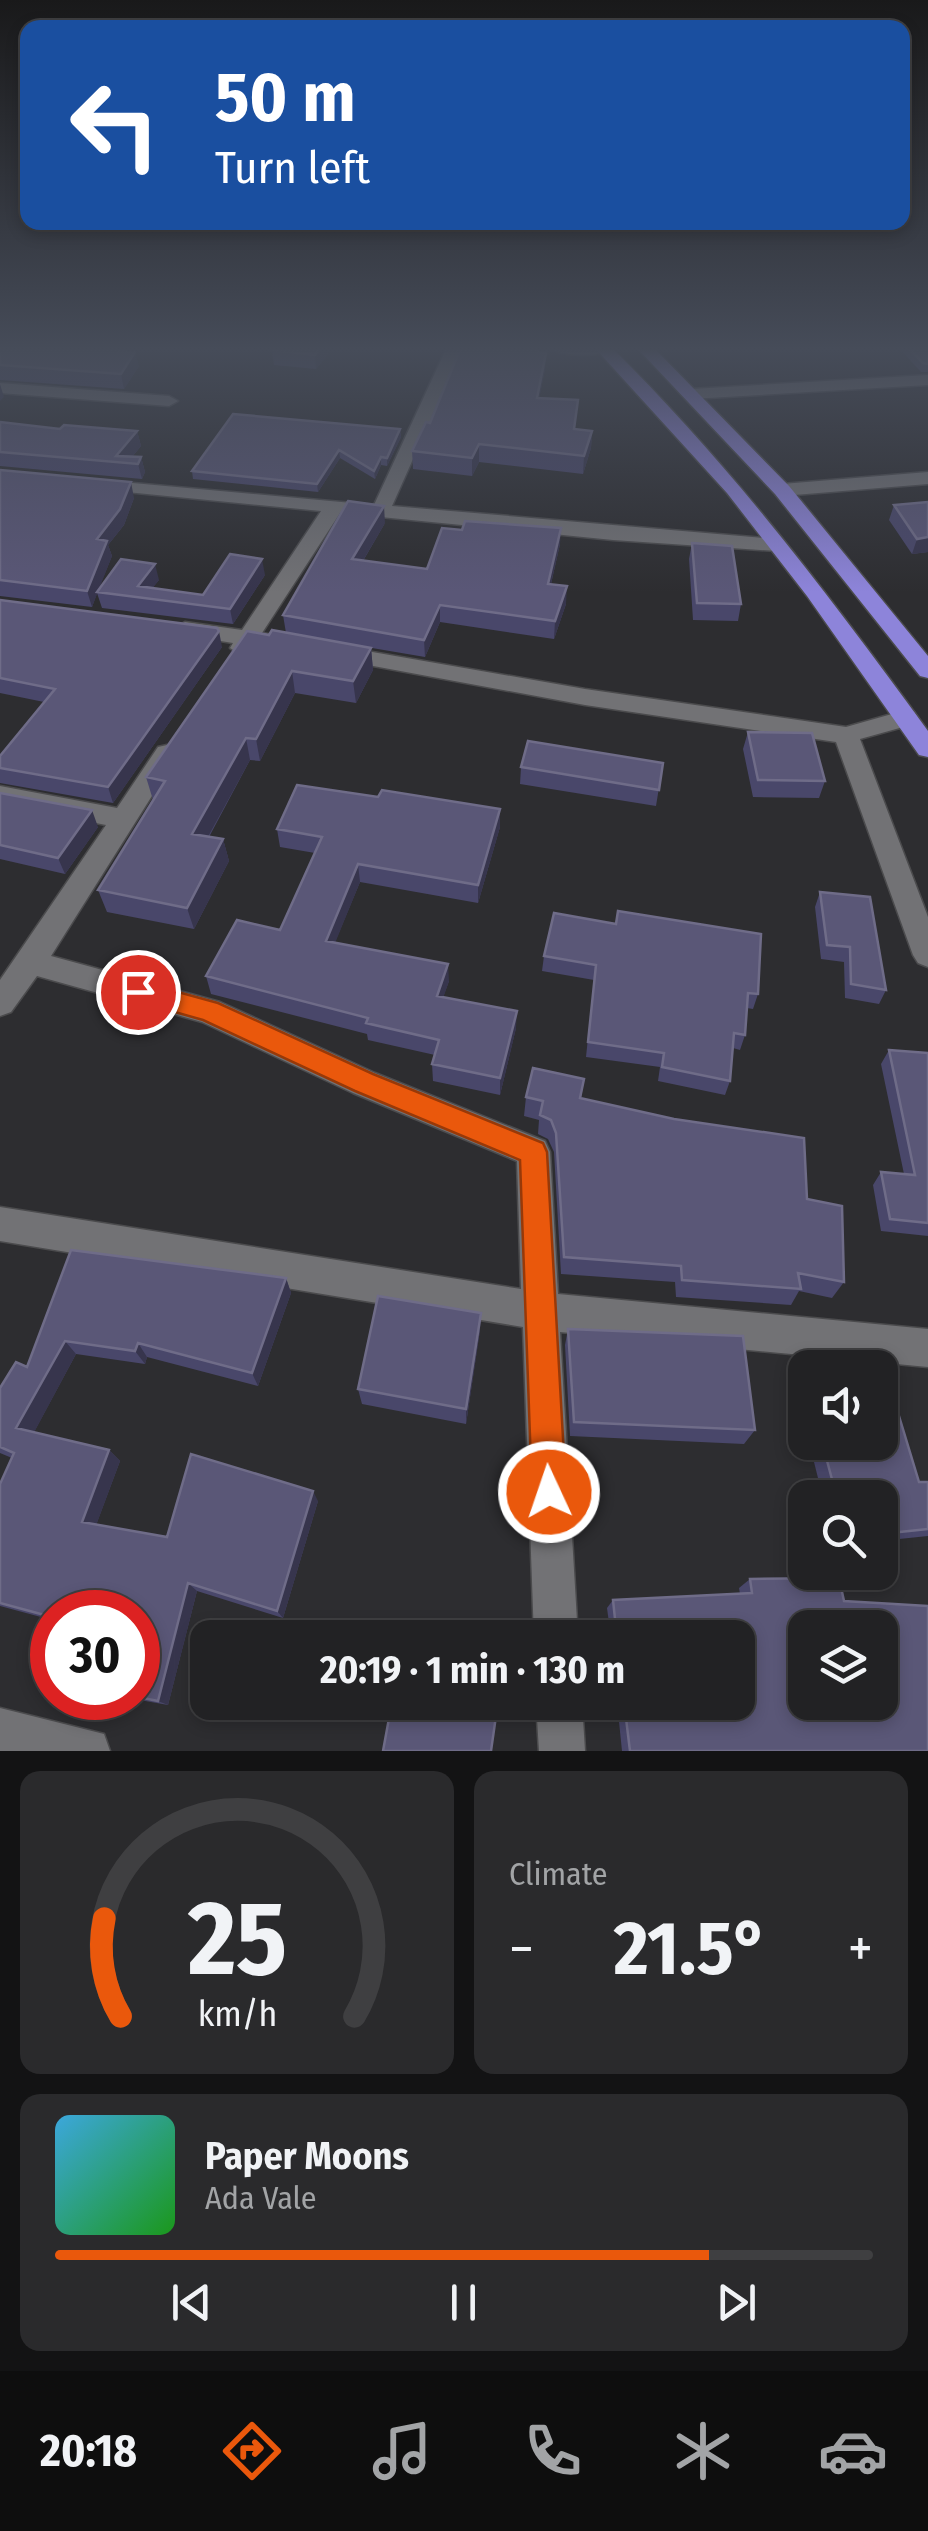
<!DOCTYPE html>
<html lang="en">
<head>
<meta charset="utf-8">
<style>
	body { margin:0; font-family:"Fira Sans Condensed",sans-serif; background:#2a2a2c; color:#f1f3f6; height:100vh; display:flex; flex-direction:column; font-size:38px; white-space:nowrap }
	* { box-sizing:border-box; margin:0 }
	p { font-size:32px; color:#a2a4a6 }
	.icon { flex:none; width:55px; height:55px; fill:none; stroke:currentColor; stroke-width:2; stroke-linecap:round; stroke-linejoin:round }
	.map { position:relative; height:1751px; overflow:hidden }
	.drawer { display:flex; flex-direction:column; gap:20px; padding:20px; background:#131314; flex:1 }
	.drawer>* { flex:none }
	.banner { position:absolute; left:20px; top:20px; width:890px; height:210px; border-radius:20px; box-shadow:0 5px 15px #0003,0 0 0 2px #3f3f41; background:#1a4fa0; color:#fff; overflow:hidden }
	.tools { position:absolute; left:788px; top:1350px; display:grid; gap:20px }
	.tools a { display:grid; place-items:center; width:110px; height:110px; border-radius:20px; background:#222224; box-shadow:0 5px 15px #0003,0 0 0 2px #3f3f41; font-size:50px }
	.speed { position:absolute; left:30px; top:1590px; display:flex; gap:20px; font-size:50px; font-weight:700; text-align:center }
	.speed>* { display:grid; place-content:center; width:130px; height:130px; border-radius:50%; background:#222224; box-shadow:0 5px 15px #0003,0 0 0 2px #3f3f41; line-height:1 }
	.speed .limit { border:15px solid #d22; background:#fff; color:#111 }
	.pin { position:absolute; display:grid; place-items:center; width:85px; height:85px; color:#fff; margin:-42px; border:5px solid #fff; border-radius:50%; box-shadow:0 2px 10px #0007 }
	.me { position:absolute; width:110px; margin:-55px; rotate:357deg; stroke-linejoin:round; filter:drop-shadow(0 0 8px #0008) }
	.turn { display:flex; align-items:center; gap:35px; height:210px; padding:0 30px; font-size:45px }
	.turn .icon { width:130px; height:130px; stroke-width:2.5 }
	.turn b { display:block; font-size:70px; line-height:85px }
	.big { font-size:75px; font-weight:700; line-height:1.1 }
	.drawer .widget { flex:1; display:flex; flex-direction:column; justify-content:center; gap:15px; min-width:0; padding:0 35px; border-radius:20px; background:#2a2a2c }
	.drawer .dial { align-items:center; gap:0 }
	.dial svg { height:260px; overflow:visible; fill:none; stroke:#3f3f41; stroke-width:7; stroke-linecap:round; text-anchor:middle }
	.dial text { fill:#f1f3f6; stroke:none }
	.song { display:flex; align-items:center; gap:30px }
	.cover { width:120px; height:120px; border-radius:15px; background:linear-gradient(135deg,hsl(200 70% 55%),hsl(120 70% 35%)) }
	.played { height:10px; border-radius:5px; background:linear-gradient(90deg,#ea580c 80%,#3f3f41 80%) }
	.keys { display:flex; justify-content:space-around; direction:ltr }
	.heat { display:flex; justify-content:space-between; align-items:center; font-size:55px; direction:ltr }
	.drawer .tiles { flex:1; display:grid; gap:20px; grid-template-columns:1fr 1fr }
	.widget:last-child { grid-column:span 2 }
	.trip { position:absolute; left:190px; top:1620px; width:565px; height:100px; border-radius:20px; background:#222224; box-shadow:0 5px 15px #0003,0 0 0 2px #3f3f41; font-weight:700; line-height:100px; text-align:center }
	.menu { display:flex; height:160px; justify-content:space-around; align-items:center; background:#0e0e0e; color:#a2a4a6 }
	.menu .icon { width:70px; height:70px }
	.menu .active { color:#ea580c }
	.menu b { font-size:45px; color:#f1f3f6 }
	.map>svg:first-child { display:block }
</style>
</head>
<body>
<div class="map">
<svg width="928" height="1751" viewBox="0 0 928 1751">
	<rect width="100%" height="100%" fill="#2d2d30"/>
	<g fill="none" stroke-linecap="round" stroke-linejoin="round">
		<!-- minor casing -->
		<g stroke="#4b4b4d" stroke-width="3">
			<path id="minor" d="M447,347h16l-71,159 385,33 10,6 -10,6 -164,-11 -273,-27 -78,120 22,4 3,5 -3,5 -30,-1 -5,7 -8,2 -11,-7 3,-5 -56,-9 -3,-5 11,-7 57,8 79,-119 -225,-22 -7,-2v-8l285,26z
				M546,347h65l2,2c-14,9 -53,7 -67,-2z
				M928,375v10l-237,14 -8,-5 8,-5z
				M0,383l169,13 9,5 -9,5 -169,-13z
				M928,472v12l-146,12 -9,-6 9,-6z
				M338,646l247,43 261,38 60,-17 8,2 4,6 -4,6 -54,15 68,178v50l-10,-4 -5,-8 -77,-213 -251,-37 -255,-47 -3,-5 3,-5z
				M167,745l12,8 -128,203 169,46 155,71 170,68 5,11 8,142 370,35v38l-368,-35 18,306h-44l-11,-311 -523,-86v-34l521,82 -4,-128 -164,-68 -151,-71 -165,-46 -26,36 -11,4v-36l106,-155 -106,-21v-18l117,22 41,-61z
				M536,1702h46l3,49h-46z
				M0,1708l104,26 6,17h-110z"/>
		</g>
		<!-- trunk casing -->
		<g stroke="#4b4b4d" stroke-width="3">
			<path id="trunk" d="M594,347h17c119,117 219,249 317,384v26l-9,-2 -112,-159 -80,-103z
				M636,347h17l136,139 139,170v22l-8,-2 -145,-182z"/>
		</g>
		<!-- minor -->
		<use href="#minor" fill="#727275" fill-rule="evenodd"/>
		<!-- trunk -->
		<use href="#trunk" fill="#8d84da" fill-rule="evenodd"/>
	</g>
	<!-- wall -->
	<path fill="#49476a" d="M0,347h124l1,5 14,14 -15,23 -124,-9z
		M333,347l-17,22 -42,-4 -2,-15z
		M539,347v5l6,17 -6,29 36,31 17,2 -1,17 -8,26 -104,-12 -7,14 -59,-7 -1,-18 18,-28z
		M898,347h30v25h-7z
		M0,422l60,7 77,2 4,15 -9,11h9l4,15 -3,7 -142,-13z
		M400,429l1,8 -14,29 -6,-1 -6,14 -35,-21 -22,34 -125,-13 -1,-8z
		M0,470l134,28 -10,27 -16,20 4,11 -14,34 61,-10 -7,8 51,7 62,-20 -32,49 -131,-16 -5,-15 -5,14 -92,-11z
		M894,505l34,47 -16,2 -23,-34z
		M385,523l-22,38 64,8 133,-25 -9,40 15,20 -12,35 -114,-17 -15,35 -106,-18 52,9 2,22 -17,33 -61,-10 -35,68 -10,-1 -41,77 14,2 6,22 -35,68 -87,-17 -9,-22 55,-90 -7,-23 123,-142 17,-2 -3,-18z
		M692,543l49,61 -3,17 -45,-1 -4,-61z
		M0,600l222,47 -109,156 -113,-20v-27l44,-54 -44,-9z
		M748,732l77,49 -6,17 -66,-1 -10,-48z
		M663,763l-7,43 -136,-22 1,-17z
		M0,793l98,34 -33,47 -65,-15z
		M378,797l122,12v18l-22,76 -118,-21 -25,60 114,39 -6,16 73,31 -16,67 -67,-14 -1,-17 3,-9 -67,-15 -1,-6 -156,-40 -5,-18 74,-46 35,-77 -35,-6 -3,-18z
		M820,892l66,98 -7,14 -34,-6 -1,-36 -23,-3 -6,-52z
		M544,956l214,38 -5,15 -6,-1 -2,27 -5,15 -7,-2 -3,33 -5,14 -67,-14 2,-14 -74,-10 8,-77 -52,-9z
		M889,1050l39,3v183l-47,-5 -8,-46 8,-13 23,2 -23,-110z
		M584,1079l-3,20 226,100 37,83 -12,16 -33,-7 -8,14 -115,-8 -1,-15 -114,-8 -7,-122 -6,-13 -10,-5 1,-14 -15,-4 2,-19z
		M71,1250l215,28 5,15 -33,93 -111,-29 -2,7 -69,-10 -42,78 75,18 11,11 -24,64 71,12 151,-36 -35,117 -86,-27 -29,114 -40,-7h10v-86h-86v8l-52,-14v-122l12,-26 -12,-5v-65l27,-21z
		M568,1329l187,101 -11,14 -174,-8 -5,-91z
		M480,1330l-14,94 -104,-20 -4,-15z
		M809,1442h71l39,40h9v54l-48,5v-43h-57z
		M750,1579l94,22 84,150h-306l-5,-49h121v-64h-127l-4,-30 6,-8 127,-6 -1,-6z"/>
	<!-- shaded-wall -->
	<path fill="#37354d" d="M321,347h12l-17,22 -1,-14z
		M135,352l4,14 -15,23 -3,-15z
		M546,353l-1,16 -9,46 1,-17z
		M0,384l4,13 -4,4z
		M400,429l1,8 -14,29v-8z
		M137,431l4,15 -14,17 -11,-7z
		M592,431l-1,17 -8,26 1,-18z
		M479,444v18l-7,14v-18z
		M339,450l1,8 -22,34 -1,-8z
		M141,457l4,15 -3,7 -4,-15z
		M381,457v8l-6,14 -1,-8z
		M131,482l3,16 -10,27 -16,20 4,11 -20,51 -5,-16 10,-52z
		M384,506l1,17 -31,53 -2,-17z
		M561,528l-1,16 -13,57 1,-17z
		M928,537v15l-16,2 5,-15z
		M262,559l3,16 -32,49 -3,-15z
		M155,564l4,16 -14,18 -7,-12z
		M567,586l-1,18 -12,35 1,-18z
		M440,605v17l-15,35 -1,-17z
		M219,631l3,16 -109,156 -5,-16z
		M371,648l2,22 -17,33 -3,-22z
		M292,671l3,22 -35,68 -4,-22z
		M246,738l4,22 -52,95 -6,-21z
		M500,809v18l-22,76v-18z
		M92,810l6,17 -33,47 -7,-16z
		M223,839l6,22 -35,68 -7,-21z
		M358,864l2,18 -31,76 -3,-17z
		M448,964l1,17 -11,32 -1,-17z
		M517,1011l-1,17 -16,67v-17z
		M286,1278l5,15 -33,93 -6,-13z
		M481,1313l-1,17 -14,94v-15z
		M65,1341l11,13 -46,86 -14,-12z
		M138,1343l9,14 -2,7 -10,-13z
		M109,1450l11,11 -26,70 -12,-9z
		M313,1491l5,10 -35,117 -6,-7z
		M188,1583l9,8 -29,114 -10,-4z"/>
	<!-- building -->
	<path fill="#5a5777" stroke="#6f6c88" stroke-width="2.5" fill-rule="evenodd" d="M0,347h123l-4,5h16l-14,22 -121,-9z
		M275,347h46l-6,8 -43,-5z
		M461,347h77l-1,5 9,1 -9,45 41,2 -4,29 18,2 -8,25 -105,-12 -7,14 -60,-7 14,-29 4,1z
		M908,347h20v17l-5,-1z
		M233,414l167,15 -13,29 -6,-1 -7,14 -35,-21 -22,34 -125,-13z
		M0,422l60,7 4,-4 73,6 -21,25 25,1 -3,7 -138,-12z
		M0,470l131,12 -11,27 -23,30 10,2 -20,50 -87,-11z
		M348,501l36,5 -32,53 75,10 15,-41 20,2 3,-9 96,7 -13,56 19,2 -12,35 -115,-16 -16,35 -141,-25z
		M928,502v35l-11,2 -23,-34z
		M692,543l40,3 9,58 -44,-1z
		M230,554l32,5 -32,50 -133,-17 24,-33 34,5 -17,22 65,9z
		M0,600l217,28 2,3 -111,156 -108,-19v-12l55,-67 -55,-11z
		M272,630l99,18 -18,33 -61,-10 -36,68 -10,-1 -54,96 31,5 -36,69 -89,-18 67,-109 -19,-4 101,-146 22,4z
		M748,732l64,1 13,48 -67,-1z
		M528,741l135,22 -4,27 -138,-23z
		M297,785l81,12 4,-7 118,19 -22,76 -120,-21 -32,77 122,23 -11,32 80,15 -17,67 -68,-14 7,-24 -73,-17 2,-5 -162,-42 31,-56 43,10 42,-93 -45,-8z
		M0,793l92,17 -34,48 -58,-13z
		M820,892l50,5 16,93 -35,-6 -1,-37 -23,-2z
		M618,911l143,23 -3,60 -10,-1 -3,42 -11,-2 -4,48 -68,-14 2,-14 -76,-11 8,-77 -52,-9 10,-43 62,11z
		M889,1050l39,3v170l-38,-4 -9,-47 34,3z
		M533,1068l51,11 -4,19 94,21 130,19 3,61 35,7 2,76 -46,-9 3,16 -119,-9 -1,-14 -117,-9 -8,-124 -5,-13 -11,-5 3,-14 -17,-4z
		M71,1250l215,28 -34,95 -114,-30 -3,8 -70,-10 -49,87 93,22 -27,72 85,15 24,-83 122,37 -36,120 -89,-28 -30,118 -20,-4v-85h-86v5l-52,-14v-119l14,-31 -14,-6v-59l16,-26 11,5z
		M378,1296l103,17 -15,96 -108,-20z
		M568,1329l175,7 12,94 -181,-8z
		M899,1416l20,66h9v47l-48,5v-36h-43l-15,-56h58v-24z
		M839,1578l5,23 84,5v145h-298l-6,-49h114v-64h-121l-4,-38 139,-7 -2,-14zM805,1628h75v74h-75z
		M405,1630l34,8h-35z
		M392,1702h106l-7,49h-108z"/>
	<!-- sky -->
	<linearGradient id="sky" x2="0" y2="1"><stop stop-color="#19191a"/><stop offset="0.59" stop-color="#464c59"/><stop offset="1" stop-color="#464c59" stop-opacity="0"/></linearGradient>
	<rect width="928" height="592" fill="url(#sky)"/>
	<!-- route -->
	<path fill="#ea580c" stroke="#983908" stroke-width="2.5" d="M138,981l80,22 155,71 170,69 4,9 19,340 -5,13 -12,5 -12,-5 -5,-13 -12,-332 -165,-69 -152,-71 -74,-21 -3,-7 3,-8z"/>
</svg>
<div class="tools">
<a><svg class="icon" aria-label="sound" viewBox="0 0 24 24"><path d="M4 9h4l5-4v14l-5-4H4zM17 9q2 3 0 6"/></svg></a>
<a><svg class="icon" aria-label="search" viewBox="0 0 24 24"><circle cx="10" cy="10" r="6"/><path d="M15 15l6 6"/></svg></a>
<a><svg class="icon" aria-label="layers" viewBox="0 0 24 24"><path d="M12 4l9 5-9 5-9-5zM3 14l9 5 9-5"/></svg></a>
</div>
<div class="speed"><div class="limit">30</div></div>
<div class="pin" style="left:138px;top:992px;background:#d93025"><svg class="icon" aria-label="arrive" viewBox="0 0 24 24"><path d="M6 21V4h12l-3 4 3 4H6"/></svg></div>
<svg class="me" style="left:549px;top:1492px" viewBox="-20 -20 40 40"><circle r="17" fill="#ea580c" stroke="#fff" stroke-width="3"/><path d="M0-11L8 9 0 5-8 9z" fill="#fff"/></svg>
<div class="trip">20:19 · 1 min · 130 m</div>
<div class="banner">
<div class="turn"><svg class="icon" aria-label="left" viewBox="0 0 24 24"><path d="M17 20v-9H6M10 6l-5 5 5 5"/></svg><div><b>50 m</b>Turn left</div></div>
</div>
</div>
<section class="drawer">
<div class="tiles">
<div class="widget dial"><svg viewBox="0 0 100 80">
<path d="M14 69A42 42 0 1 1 86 69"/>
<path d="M14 69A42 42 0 0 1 9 39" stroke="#ea580c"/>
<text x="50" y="56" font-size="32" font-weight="700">25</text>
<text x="50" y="72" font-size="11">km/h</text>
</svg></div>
<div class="widget"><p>Climate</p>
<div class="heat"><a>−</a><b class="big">21.5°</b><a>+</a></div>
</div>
<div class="widget">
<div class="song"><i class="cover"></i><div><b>Paper Moons</b><p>Ada Vale</p></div></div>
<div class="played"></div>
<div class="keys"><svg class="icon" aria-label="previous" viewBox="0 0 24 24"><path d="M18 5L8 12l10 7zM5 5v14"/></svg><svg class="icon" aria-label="pause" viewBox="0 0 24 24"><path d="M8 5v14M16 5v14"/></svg><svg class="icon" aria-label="next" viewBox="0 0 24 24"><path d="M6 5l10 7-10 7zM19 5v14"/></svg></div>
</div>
</div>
</section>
<nav class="menu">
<b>20:18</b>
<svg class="icon active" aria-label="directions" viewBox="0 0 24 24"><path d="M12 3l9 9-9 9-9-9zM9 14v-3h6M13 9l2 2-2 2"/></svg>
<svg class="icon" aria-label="music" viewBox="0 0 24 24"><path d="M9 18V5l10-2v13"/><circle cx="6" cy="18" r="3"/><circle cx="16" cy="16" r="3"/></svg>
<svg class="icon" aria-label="phone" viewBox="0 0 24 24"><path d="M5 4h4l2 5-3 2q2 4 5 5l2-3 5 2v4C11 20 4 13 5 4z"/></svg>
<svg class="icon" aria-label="climate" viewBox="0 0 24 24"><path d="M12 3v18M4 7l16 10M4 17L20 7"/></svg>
<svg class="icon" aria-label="car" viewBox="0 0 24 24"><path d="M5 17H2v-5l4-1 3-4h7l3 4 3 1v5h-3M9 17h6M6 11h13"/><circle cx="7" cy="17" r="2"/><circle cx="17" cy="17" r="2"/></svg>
</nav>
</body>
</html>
